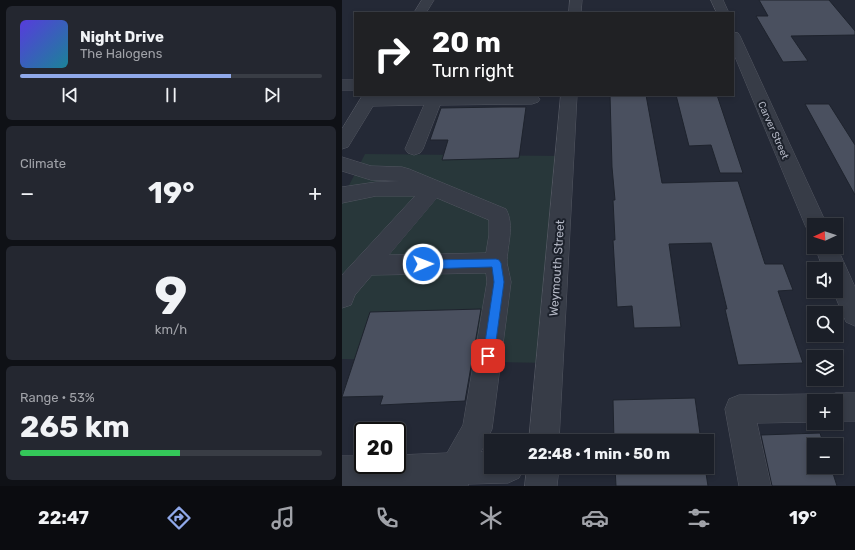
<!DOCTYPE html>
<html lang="en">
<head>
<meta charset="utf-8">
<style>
	body { margin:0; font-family:Rubik,sans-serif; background:#242730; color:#f1f3f6; height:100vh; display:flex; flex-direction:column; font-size:15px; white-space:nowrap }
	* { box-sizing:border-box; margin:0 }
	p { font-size:13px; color:#a0a2a8 }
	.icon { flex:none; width:22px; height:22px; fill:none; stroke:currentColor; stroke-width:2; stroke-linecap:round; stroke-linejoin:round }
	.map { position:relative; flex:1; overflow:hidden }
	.drawer { display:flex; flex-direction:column; gap:6px; padding:6px; background:#0f1116; width:342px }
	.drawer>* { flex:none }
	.hud { position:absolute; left:12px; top:12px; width:380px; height:84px; border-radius:0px; box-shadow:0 2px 6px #0003,0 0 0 1px #393d45; background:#202124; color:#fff; overflow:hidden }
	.needle { width:26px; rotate:267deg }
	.fabs { position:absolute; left:465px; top:218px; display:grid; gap:8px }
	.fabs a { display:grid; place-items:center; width:36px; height:36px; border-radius:0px; background:#1b1f28; box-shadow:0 2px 6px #0003,0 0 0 1px #393d45; font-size:20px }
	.speed { position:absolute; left:12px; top:422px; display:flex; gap:8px; font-size:20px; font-weight:700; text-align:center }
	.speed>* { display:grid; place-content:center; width:52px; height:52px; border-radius:50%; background:#1b1f28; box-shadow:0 2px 6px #0003,0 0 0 1px #393d45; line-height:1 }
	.speed .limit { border:2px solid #111; border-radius:6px; background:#fff; color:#111 }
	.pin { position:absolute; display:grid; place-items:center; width:34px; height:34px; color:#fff; margin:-17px; border-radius:8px; box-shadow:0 2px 6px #0006 }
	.me { position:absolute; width:44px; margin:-22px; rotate:89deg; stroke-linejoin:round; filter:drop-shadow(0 0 3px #0008) }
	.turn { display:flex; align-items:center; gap:14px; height:84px; padding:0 12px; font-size:18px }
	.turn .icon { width:52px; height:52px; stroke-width:2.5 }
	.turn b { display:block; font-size:28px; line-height:34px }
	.big { font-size:30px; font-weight:700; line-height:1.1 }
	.drawer .card { flex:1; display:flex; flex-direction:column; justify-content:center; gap:6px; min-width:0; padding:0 14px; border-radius:6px; background:#242730 }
	.drawer .dial { align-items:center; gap:0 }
	.dial b { font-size:52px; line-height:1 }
	.song { display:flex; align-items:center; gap:12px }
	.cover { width:48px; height:48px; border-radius:6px; background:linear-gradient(135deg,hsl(250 70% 55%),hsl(190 70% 35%)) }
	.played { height:4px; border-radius:2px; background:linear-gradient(90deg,#90a9ea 70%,#393d45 70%) }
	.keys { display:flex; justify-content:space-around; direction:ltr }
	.heat { display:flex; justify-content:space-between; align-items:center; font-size:22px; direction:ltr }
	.charge { height:6px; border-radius:3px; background:linear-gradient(90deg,#34c759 53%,#393d45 0) }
	.trip { position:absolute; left:142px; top:434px; width:230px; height:40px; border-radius:0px; background:#1b1f28; box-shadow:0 2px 6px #0003,0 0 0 1px #393d45; font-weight:700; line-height:40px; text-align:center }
	.tab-bar { display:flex; height:64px; justify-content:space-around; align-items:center; background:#0b0c10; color:#a0a2a8 }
	.tab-bar .icon { width:28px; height:28px }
	.tab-bar .active { color:#90a9ea }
	.tab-bar b { font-size:18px; color:#f1f3f6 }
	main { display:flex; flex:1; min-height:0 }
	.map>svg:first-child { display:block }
</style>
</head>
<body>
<main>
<section class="drawer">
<div class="card">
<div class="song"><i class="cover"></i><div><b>Night Drive</b><p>The Halogens</p></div></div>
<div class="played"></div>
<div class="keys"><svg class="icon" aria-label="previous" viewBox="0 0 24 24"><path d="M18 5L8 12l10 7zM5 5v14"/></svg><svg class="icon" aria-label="pause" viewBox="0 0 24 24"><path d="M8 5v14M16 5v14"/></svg><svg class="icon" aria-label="next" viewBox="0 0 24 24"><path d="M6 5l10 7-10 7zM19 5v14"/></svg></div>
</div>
<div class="card"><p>Climate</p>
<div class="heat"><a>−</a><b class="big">19°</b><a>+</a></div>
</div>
<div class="card dial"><b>9</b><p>km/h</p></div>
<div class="card"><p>Range · 53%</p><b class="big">265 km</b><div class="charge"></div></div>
</section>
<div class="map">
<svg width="513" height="486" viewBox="0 0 513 486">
	<rect width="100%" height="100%" fill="#242936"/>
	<!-- green -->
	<path fill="#28373a" d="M23,154l200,2 -15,207 -208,-4v-160z"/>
	<!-- building -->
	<path fill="#4a505f" stroke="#1e232d" d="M417,0h70l26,31v4l-64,1 17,25 -25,1 -27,-46h12z
		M268,95h36l16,88 76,-2 27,83h18l10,26 -15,1 25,72 -65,2 -13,-56h2l-16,-66 -42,1 12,83 -47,1 -2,-22 -15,1 -4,-67h2l-2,-40h2l-3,-33z
		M334,95h41l26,78h-23l-9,-28 -22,1z
		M463,104h24l26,41v50z
		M160,107h24l-7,51 -77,2 6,-20h-18l11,-32z
		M139,309l-16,92 -85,4 3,-9 -41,1 28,-85z
		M353,398l6,43h-87l-1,-41z
		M478,433l4,12h-10v22h17l6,19h-65l-11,-51z
		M273,467h90l3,19h-92z"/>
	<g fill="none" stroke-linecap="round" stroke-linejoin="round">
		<!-- minor casing -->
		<g stroke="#525661" stroke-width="1">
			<path id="minor" d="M80,0h12l-8,13h-12z
				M228,0h12l-1,13h-12z
				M369,0h12l6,13h-12z
				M391,32l5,1 2,3 87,189h-13v8l-6,-2 -3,-6 -72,-173z
				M0,80h13v10h-13z
				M21,95h172l5,4 -2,3 -6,2 -92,1 -17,44 -3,4 -6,2 -6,-2 -3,-4 19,-44 -51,1 -25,41 -6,2v-20z
				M219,95h16l-18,346h-30z
				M0,157l29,9 31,1 7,2 97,40c9,17 1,36 1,54 1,6 3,13 4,19l-19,147 -11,23h10v15h33l-5,11 -11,5 -40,1v2h-126v-30h21v9h34v-10l50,-2 16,-28 24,-143 -1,-9 -114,2 -17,20 -4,10 -9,3v-33l73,-79h-39l-34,7v-16l34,-5 24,-1 -29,-1 -29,-9zM95,198l52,22v15l-3,18 -97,2z
				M494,245l19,42v39l-9,-4 -13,-31h3v-22h-13l-8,-22h21z
				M494,393h19v28h-19v-20h-22v21l-57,1 14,63h-32l-14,-77 4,-10 10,-4 75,-1 11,5 1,-2z
				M185,467h32l-2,19h-32z"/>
		</g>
		<!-- minor -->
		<use href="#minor" fill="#373c47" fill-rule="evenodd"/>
	</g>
	<!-- route -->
	<path fill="#1a73e8" stroke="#114b97" d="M154,259l3,1 2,3 3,19 -10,74 -2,4 -4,1 -4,-1 -1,-4 11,-74 -2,-15 -69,2 -3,-2 -1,-3 1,-3 3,-1z"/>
	<g text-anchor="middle" stroke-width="4" stroke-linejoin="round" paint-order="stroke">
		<!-- far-street labels -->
		<g font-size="10" fill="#b2b6c3" stroke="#1c212b">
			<text transform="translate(432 130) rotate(66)" y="4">Carver Street</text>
		</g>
		<!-- street labels -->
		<g font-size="12" fill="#b2b6c3" stroke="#1c212b">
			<text transform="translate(215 268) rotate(-86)" y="4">Weymouth Street</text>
		</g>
	</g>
</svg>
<div class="fabs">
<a><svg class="needle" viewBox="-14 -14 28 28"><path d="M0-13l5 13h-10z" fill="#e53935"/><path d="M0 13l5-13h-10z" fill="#a0a2a8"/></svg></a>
<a><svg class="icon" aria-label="sound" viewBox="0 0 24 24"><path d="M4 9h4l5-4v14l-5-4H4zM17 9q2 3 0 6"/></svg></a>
<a><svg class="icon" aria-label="search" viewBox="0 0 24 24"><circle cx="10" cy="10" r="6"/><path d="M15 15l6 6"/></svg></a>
<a><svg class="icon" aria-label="layers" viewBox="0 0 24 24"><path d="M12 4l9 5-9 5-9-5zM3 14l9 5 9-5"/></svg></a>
<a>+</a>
<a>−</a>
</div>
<div class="speed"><div class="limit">20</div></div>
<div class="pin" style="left:146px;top:356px;background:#d93025"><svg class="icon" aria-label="arrive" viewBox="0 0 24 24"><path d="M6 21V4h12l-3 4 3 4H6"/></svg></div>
<svg class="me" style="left:81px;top:264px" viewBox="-20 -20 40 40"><circle r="17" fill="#1a73e8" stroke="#fff" stroke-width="3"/><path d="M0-11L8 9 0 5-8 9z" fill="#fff"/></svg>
<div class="trip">22:48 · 1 min · 50 m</div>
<div class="hud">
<div class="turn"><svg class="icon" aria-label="right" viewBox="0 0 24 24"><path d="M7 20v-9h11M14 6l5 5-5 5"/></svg><div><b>20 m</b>Turn right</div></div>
</div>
</div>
</main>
<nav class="tab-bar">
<b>22:47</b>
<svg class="icon active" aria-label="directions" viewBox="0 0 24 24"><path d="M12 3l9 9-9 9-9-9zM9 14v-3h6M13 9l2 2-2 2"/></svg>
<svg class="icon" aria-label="music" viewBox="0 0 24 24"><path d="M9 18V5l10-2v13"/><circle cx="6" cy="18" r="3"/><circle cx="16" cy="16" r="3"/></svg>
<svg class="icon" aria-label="phone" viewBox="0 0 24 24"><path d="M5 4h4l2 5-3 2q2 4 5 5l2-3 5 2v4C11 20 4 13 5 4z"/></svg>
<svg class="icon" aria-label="climate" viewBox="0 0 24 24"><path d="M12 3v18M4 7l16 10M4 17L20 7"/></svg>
<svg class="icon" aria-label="car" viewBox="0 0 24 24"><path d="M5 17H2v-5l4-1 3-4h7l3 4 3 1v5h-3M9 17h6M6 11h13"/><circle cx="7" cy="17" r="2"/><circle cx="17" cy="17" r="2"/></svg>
<svg class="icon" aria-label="filters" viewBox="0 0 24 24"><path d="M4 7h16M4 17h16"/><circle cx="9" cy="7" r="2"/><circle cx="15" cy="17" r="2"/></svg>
<b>19°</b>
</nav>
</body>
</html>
